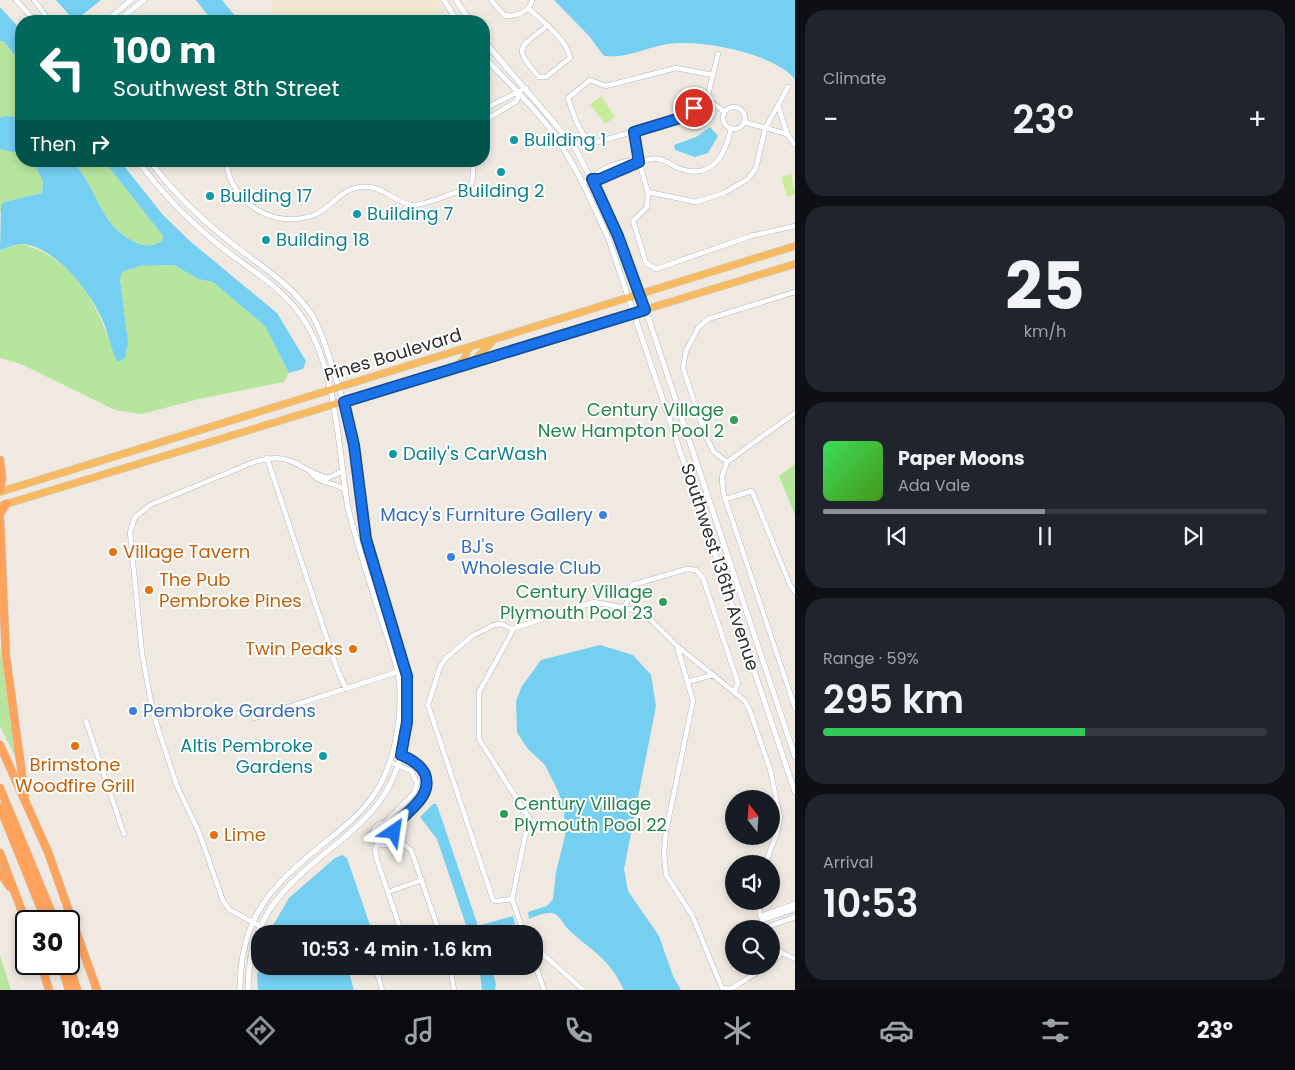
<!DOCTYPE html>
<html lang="en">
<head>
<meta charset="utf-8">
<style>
	body { margin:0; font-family:Poppins,sans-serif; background:#20242c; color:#f1f3f6; height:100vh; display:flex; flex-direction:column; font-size:19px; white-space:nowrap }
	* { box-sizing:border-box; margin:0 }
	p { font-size:16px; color:#9ea1a6 }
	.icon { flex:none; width:28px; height:28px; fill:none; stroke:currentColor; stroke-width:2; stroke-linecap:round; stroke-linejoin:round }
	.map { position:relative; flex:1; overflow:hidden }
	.sheet { display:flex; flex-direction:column; gap:10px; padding:10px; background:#0d0f14; width:500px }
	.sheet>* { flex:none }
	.hud { position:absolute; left:15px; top:15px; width:475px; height:152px; border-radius:20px; box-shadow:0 2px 8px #0003; background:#00695c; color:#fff; overflow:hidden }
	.needle { width:32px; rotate:343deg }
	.tools { position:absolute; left:725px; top:790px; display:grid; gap:10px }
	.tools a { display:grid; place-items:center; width:55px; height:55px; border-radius:50%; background:#171b24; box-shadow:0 2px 8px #0003; font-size:25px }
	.speed { position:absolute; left:15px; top:910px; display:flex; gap:10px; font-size:25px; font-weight:700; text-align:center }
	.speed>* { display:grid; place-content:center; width:65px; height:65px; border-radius:50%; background:#171b24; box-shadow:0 2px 8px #0003; line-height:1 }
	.speed .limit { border:2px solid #111; border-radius:8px; background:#fff; color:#111 }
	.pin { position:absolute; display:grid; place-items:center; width:42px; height:42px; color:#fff; margin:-21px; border:2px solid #fff; border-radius:50%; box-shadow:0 1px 5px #0007 }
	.me { position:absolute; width:55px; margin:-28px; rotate:32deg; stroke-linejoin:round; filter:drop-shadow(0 0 4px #0008) }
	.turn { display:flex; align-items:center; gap:18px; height:105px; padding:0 15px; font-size:22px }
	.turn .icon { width:65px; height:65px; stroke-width:2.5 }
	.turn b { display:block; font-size:35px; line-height:42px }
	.then { display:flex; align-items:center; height:48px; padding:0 15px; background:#0003; gap:10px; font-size:19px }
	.big { font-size:38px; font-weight:600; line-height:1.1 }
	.sheet .tile { flex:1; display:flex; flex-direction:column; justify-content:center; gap:8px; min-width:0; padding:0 18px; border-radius:20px; background:#20242c }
	.sheet .dial { align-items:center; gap:0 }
	.dial b { font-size:65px; line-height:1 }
	.song { display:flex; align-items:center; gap:15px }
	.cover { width:60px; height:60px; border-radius:8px; background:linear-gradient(135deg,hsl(130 70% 55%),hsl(100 70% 35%)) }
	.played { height:5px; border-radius:2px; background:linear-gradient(90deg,#8c9099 50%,#363941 50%) }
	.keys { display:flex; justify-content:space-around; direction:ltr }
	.heat { display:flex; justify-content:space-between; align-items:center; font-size:28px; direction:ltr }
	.charge { height:8px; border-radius:4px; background:linear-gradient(90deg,#34c759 59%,#363941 0) }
	.trip { position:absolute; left:251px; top:925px; width:292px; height:50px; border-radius:20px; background:#171b24; box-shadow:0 2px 8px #0003; font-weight:600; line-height:50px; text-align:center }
	.dock { display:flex; height:80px; justify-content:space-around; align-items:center; background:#090b0e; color:#9ea1a6 }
	.dock .icon { width:35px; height:35px }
	.dock .active { color:#8c9099 }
	.dock b { font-size:22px; color:#f1f3f6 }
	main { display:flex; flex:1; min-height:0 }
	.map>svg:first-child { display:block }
</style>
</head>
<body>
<main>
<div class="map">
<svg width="795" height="990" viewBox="0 0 795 990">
	<rect width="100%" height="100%" fill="#efe9e1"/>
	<!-- education -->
	<path fill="#f0e6d1" d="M270,0h167l12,21h-172z"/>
	<!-- green -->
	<path fill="#b6e59e" d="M0,41h3l18,21v56l-16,-2 -5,2z
		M0,149l21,5v7h12l10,21 -1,11 -38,9 -4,11z
		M72,161h32l59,75 -1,5c-11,6 -17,6 -29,0 -34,-16 -36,-55 -61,-80z
		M21,244c55,14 78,63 94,113l13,-15 -8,-63 2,-7 18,-6 34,-1 24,14 15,3 52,44 24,47 -5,9 -85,17 -57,15 -27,-4 -94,-46 -21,-6v-108z
		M795,464v51l-16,-39z
		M0,647l16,111 -16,-32z
		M0,955l11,35h-11z"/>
	<!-- pitch -->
	<path fill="#c9ec9a" d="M601,96l14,21 -10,7 -15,-20z
		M791,174l4,20 -8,3 -6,-20z"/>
	<!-- water -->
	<path fill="#75cff0" d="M56,0h45l-24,19 -6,-2z
		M196,0h26l17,21h-27z
		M554,0h241v79c-22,-26 -94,-40 -127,-35 -20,3 -43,15 -64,12l-15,-20z
		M0,7l21,23v32l-18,-21h-3z
		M5,116l16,2v36l-21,-5v-31z
		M710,127l8,9 -10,17 -13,4 -20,-7 -1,-5 22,-8z
		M33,161h39c25,25 27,64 61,80 11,6 18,6 29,0l1,-5 -59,-75h16l43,54 28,27 86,71 29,48 -3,8 -14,4 -24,-47 -52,-44 -15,-3 -24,-14 -34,1 -18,6 -2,7 8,63 -3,16 -7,4c-8,-12 -9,-29 -16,-43 -12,-28 -47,-72 -79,-75 -7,0 -16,4 -23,6l1,-44 3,-4 38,-9 1,-11z
		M600,645l33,10 18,20 5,31 -32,163 4,22 31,45 14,40 8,14h-57c-17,-35 -31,-37 -56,-61 -5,-5 -7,-12 -13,-15 -7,-3 -19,2 -26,5l-1,-7 19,-6 6,-7 3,-27 9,-36 -1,-25 -6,-20 -13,-26 -18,-17 -10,-16 -1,-31 6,-15 19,-26z
		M433,804h3l2,4 40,118 35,-10 2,8 -31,10h-15l-32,-95 -17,-22z
		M342,855l5,3 26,76h-105l21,-36 46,-40z
		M260,962v4h87l7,24h-96l-1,-14z
		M479,966h12l5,18 -1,6h-13z"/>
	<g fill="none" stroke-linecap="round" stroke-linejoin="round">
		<!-- minor casing -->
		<g stroke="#b4b7c1" stroke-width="5.5">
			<path id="minor" d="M16,0l19,21
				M34,0l16,21
				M491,0l13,15c11,3 26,-3 28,-15
				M528,8c14,13 39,31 42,50l-24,19h-7c-26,-30 -21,-28 8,-51
				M713,75l-37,-7 -70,18 -16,-6 -22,18c5,14 11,39 26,45l86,-25 27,-19 18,13
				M707,99l11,-45
				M778,105l9,29
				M723 118a11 11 0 1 1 22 0a11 11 0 1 1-22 0Z
				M484,109l42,-21
				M484,121l33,-20 2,-8
				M744,122l43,12 8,11
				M634,132l5,30 9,30 -1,15 -14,14 13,42 10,6 95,-33 44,-10
				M226,161c5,42 47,69 88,54 22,-9 27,-31 56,-28 15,2 27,16 42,18 9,1 55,-15 60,-22l2,-22
				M610,173l6,2 18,-6 1,-4
				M592,179c9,-12 28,-17 42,-19l5,2
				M583,183c6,-3 12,-3 18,-5 17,-6 33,-16 50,-19 10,-2 17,4 25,8 34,15 49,-10 55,-39
				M648,192l48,10 28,-9 24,-14 8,-11 9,-39 23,-42
				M795,292l-87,27 -10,9 -12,23 -3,17 23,69 8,15 13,10 -5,15 1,15 72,216
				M267,458l70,211 9,20
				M727,462l68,-49
				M310,471c8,14 25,10 36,20
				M726,499l26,-8 38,94 5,7
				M625,608l14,3 8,5 30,30 16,55 -27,130 -2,22 2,22 26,40 30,73 9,1 36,-23
				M512,629l82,-27 31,6 7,-23 55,-16 9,1 7,8 35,105 -4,9 11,9 5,10 20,58 10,48 -3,16 -12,31
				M677,646l57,46
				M687,682l26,-7
				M254,718l143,-46 6,-10
				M86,721l38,113
				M393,753c20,6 47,24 27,47 -9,10 -20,17 -27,29
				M385,822l29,-29 3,-10 -6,-12 -21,-9
				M373 834a11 11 0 1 1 22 0a11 11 0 1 1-22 0Z
				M394,837l17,13 29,84
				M378,843l-3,7 2,10 25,74
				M388,892l34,-12
				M512,899l-15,2 -4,-1 -65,-195 12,-38 6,-9 26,-22 22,-11 7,-1 11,5
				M512,899l17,-81 -50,-79v-47l32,-58 1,-5
				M512,899l12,35
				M757,901l4,16
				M760,916l35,-12
				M762,920l33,-11
				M260,926l-30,-16 -7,-9 -24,-69 -22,-46 -24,-73 -11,-60 -12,-121 5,-15 15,-12 104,-43c40,-12 41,7 74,16l15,-7
				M764,928l31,-11
				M771,944l11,9 13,6
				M535,947l48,43
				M535,964l9,26
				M771,964l11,-11
				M450,966l4,24
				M382,990l-5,-18 9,-6"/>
		</g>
		<!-- tertiary casing -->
		<g stroke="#b4b7c1" stroke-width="6">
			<path id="tertiary" d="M444,0l13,21
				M456,0l14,21
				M106,21l25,-21
				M118,21l26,-21
				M484,41l90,105 33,64 42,110 146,437
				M484,57c21,22 44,44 63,68 27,35 44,75 62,115l186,552
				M138,161c22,30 48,57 77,81 32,27 68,43 91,81 24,40 30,94 36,141 2,15 3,32 7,48 10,38 22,75 34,112 7,21 16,44 17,66 1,35 -6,74 -25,103 -14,21 -33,36 -52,51 -53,43 -83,74 -83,146
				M150,161c22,30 50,57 79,80 29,24 61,41 83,74 10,16 15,36 21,54 8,25 17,50 21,75 5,32 5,65 12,97 12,51 40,102 42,155 2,34 -7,74 -26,102 -13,19 -31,34 -48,48 -52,42 -86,72 -86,144"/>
		</g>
		<!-- trunk casing -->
		<g stroke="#c9c9c9" stroke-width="8">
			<path id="trunk" d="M471,363l21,-21
				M456,367l9,-9 4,-11
				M0,492l795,-246
				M0,506l795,-242"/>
		</g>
		<!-- motorway casing -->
		<g stroke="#c9c9c9" stroke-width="9">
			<path id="motorway" d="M0,460l2,19 -2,10
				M0,514l6,-10
				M0,519l6,137 19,141
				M0,745l48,107 49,138
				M0,788l55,133
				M0,807l46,114
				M0,853l26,69
				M0,872l10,15
				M69,963l8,27
				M41,964l8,26
				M61,964l8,26"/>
		</g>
		<!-- minor -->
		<use href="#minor" stroke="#fff" stroke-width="4.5"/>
		<!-- tertiary -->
		<use href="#tertiary" stroke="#fff" stroke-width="5"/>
		<!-- trunk -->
		<use href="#trunk" stroke="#f8ba60" stroke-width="7"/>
		<!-- motorway -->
		<use href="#motorway" stroke="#ffa35c" stroke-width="8"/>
	</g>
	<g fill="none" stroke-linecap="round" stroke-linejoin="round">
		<!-- route casing -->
		<g stroke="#114b97" stroke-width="12">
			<path id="route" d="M394,832l-1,-3c11,-17 41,-31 32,-55 -5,-10 -14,-15 -24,-19l6,-33v-46l-41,-137 -12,-94 -10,-43 301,-92 -27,-74 -26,-57h8l39,-17 -5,-30 46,-14 14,-10"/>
		</g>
		<!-- route -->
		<use href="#route" stroke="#1a73e8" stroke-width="9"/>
	</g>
	<!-- markers -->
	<g fill="#0f9aa8" stroke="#fff" stroke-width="2">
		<circle cx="514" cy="140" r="5"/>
		<circle cx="501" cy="172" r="5"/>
		<circle cx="210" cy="196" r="5"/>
		<circle cx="357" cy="214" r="5"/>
		<circle cx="266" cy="240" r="5"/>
		<circle cx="393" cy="454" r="5"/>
		<circle cx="323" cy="756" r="5"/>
	</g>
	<g fill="#2e9e5b" stroke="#fff" stroke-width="2">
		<circle cx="734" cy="420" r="5"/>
		<circle cx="663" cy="602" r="5"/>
		<circle cx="504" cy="814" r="5"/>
	</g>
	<g fill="#3f7fe0" stroke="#fff" stroke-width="2">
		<circle cx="603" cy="515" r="5"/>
		<circle cx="451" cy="557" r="5"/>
		<circle cx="133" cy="711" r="5"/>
	</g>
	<g fill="#e8710a" stroke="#fff" stroke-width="2">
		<circle cx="113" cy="552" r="5"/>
		<circle cx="149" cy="590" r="5"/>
		<circle cx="353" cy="649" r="5"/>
		<circle cx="75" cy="746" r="5"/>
		<circle cx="214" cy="835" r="5"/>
	</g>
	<g text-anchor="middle" stroke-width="4" stroke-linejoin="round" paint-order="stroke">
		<!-- culture labels -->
		<g font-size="18" fill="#0d838f" stroke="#fff" text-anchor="start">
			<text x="524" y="146">Building 1</text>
			<text x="501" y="197" text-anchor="middle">Building 2</text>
			<text x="220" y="202">Building 17</text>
			<text x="367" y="220">Building 7</text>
			<text x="276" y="246">Building 18</text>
			<text x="403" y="460">Daily's CarWash</text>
			<text x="313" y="752" text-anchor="end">Altis Pembroke<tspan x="313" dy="21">Gardens</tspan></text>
		</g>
		<!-- street labels -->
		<g font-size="18" fill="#2e2e2e" stroke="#fff">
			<text transform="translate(393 355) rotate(-17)" y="6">Pines Boulevard</text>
			<text transform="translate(720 567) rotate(72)" y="6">Southwest 136th Avenue</text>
		</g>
		<!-- leisure labels -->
		<g font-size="18" fill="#27864d" stroke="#fff" text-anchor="end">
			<text x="724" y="416">Century Village<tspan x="724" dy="21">New Hampton Pool 2</tspan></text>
			<text x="653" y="598">Century Village<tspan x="653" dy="21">Plymouth Pool 23</tspan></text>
			<text x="514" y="810" text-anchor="start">Century Village<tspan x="514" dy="21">Plymouth Pool 22</tspan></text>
		</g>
		<!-- shop labels -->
		<g font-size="18" fill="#366cbe" stroke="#fff" text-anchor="start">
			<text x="593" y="521" text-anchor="end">Macy's Furniture Gallery</text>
			<text x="461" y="553">BJ's<tspan x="461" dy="21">Wholesale Club</tspan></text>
			<text x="143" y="717">Pembroke Gardens</text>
		</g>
		<!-- food labels -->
		<g font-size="18" fill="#c56008" stroke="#fff" text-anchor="start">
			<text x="123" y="558">Village Tavern</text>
			<text x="159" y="586">The Pub<tspan x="159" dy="21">Pembroke Pines</tspan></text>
			<text x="343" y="655" text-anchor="end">Twin Peaks</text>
			<text x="75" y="771" text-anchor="middle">Brimstone<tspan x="75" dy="21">Woodfire Grill</tspan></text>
			<text x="224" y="841">Lime</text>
		</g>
	</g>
</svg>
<div class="tools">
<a><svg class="needle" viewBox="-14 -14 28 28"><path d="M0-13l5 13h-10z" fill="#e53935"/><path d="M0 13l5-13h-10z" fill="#9ea1a6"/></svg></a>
<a><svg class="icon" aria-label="sound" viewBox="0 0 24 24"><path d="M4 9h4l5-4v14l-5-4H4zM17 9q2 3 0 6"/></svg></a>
<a><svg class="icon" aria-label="search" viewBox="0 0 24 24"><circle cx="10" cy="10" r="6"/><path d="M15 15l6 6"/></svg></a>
</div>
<div class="speed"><div class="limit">30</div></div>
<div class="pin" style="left:694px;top:108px;background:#d93025"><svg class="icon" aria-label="arrive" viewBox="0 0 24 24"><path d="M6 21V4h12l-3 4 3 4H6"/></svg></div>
<svg class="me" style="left:394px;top:832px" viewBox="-20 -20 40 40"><path d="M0-17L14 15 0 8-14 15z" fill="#1a73e8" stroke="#fff" stroke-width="4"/></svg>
<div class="trip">10:53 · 4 min · 1.6 km</div>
<div class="hud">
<div class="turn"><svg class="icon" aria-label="left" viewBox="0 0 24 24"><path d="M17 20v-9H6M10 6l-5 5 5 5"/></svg><div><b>100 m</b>Southwest 8th Street</div></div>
<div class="then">Then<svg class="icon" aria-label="right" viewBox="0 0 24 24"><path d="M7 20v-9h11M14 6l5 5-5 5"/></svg></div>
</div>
</div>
<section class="sheet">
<div class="tile"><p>Climate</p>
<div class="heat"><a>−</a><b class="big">23°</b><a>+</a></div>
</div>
<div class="tile dial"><b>25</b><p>km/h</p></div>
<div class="tile">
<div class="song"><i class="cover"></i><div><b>Paper Moons</b><p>Ada Vale</p></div></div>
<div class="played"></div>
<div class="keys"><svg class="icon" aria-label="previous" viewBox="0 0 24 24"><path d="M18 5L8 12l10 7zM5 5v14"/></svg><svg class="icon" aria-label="pause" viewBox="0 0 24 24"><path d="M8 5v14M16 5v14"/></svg><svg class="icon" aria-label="next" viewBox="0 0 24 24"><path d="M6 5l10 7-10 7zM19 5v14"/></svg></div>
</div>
<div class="tile"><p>Range · 59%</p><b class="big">295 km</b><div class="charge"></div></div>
<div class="tile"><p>Arrival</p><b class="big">10:53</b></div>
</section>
</main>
<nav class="dock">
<b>10:49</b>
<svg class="icon active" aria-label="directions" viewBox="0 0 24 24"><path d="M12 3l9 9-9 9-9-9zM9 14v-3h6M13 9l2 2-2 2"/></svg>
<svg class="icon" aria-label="music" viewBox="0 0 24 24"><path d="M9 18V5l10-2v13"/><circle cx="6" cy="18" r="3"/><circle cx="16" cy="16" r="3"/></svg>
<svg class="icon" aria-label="phone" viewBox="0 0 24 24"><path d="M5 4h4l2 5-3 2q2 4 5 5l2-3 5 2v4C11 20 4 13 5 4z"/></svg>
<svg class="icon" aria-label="climate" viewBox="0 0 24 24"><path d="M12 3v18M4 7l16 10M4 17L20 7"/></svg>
<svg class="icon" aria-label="car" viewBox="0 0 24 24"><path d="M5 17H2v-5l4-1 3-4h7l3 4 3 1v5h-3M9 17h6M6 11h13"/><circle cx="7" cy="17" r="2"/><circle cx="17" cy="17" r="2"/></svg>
<svg class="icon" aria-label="filters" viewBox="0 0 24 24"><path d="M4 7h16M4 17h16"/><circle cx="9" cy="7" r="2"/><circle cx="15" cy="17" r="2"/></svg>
<b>23°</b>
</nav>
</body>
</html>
